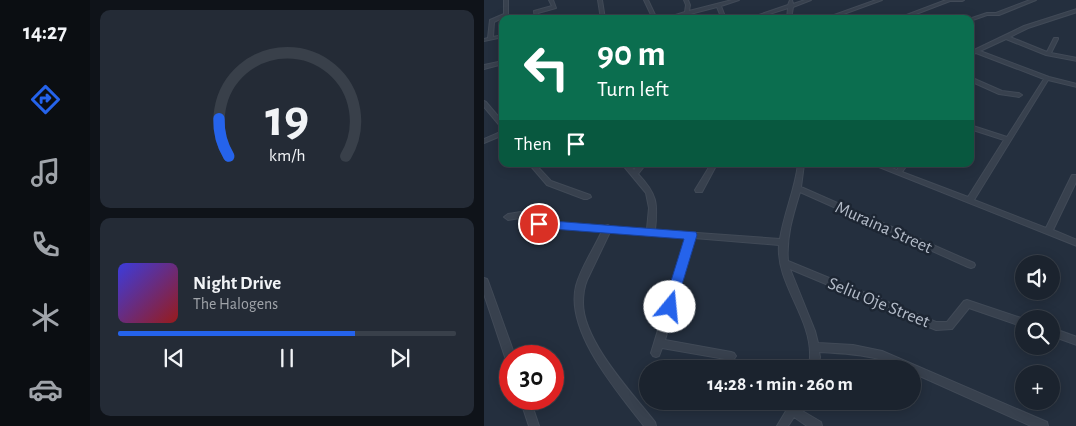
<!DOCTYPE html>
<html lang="en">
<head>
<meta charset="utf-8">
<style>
	body { margin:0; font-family:"Alegreya Sans",sans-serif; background:#242b36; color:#f1f3f6; height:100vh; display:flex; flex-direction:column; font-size:19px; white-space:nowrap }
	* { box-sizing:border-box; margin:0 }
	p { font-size:16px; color:#a0a4aa }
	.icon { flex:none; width:28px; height:28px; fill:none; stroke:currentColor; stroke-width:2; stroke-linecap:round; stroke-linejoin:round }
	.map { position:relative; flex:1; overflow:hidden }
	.details { display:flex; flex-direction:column; gap:10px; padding:10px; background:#0f1319; width:394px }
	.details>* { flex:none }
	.hud { position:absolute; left:15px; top:15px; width:475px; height:152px; border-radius:10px; box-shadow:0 2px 12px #0003,0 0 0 1px #39404a; background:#0b6e4f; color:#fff; overflow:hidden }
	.fabs { position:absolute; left:531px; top:255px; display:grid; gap:10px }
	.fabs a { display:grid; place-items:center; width:45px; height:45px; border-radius:50%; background:#1b232e; box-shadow:0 2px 12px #0003,0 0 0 1px #39404a; font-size:25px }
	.speed { position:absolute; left:15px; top:345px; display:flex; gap:10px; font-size:25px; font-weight:700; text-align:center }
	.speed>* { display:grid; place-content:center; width:65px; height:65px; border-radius:50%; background:#1b232e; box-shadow:0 2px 12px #0003,0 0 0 1px #39404a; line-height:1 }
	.speed .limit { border:8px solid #d22; background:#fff; color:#111 }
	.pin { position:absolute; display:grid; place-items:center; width:42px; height:42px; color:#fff; margin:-21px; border:2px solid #fff; border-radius:50%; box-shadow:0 1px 5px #0007 }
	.me { position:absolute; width:55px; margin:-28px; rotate:17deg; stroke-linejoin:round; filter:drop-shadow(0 0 4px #0008) }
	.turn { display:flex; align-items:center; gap:18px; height:105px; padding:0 15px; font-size:22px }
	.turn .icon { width:65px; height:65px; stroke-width:2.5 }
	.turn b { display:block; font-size:35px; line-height:42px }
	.then { display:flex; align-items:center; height:48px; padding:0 15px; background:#0003; gap:10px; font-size:19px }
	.details .widget { flex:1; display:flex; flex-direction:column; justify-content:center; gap:8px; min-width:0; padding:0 18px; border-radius:10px; background:#242b36 }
	.details .dial { align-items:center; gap:0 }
	.dial svg { height:130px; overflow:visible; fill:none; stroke:#39404a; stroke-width:7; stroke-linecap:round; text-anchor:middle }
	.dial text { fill:#f1f3f6; stroke:none }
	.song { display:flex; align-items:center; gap:15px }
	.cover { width:60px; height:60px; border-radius:8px; background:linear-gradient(135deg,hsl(240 70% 55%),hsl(0 70% 35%)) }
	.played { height:5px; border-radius:2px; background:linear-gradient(90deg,#2563eb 70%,#39404a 70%) }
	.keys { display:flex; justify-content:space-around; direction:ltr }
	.trip { position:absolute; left:155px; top:360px; width:282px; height:50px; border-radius:25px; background:#1b232e; box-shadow:0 2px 12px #0003,0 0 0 1px #39404a; font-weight:700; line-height:50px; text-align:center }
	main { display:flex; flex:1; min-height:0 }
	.dock { display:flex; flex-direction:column; width:90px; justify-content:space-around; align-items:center; background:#0b0e12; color:#a0a4aa }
	.dock .icon { width:35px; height:35px }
	.dock .on { color:#2563eb }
	.dock b { font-size:22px; color:#f1f3f6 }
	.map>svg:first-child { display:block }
</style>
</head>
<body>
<main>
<nav class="dock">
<b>14:27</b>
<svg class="icon on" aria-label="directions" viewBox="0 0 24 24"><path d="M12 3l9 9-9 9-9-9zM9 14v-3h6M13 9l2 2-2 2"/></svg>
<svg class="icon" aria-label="music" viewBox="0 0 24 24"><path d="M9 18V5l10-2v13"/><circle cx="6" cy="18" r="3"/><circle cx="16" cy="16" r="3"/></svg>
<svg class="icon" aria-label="phone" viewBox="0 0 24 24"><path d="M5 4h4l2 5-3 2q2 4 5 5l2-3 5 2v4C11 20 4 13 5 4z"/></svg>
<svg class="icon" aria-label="climate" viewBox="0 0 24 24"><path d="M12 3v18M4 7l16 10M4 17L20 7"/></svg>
<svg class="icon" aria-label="car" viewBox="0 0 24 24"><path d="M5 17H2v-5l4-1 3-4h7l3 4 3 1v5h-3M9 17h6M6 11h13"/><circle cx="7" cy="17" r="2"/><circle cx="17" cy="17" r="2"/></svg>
</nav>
<section class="details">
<div class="widget dial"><svg viewBox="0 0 100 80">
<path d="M14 69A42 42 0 1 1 86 69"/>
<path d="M14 69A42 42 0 0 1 8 46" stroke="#2563eb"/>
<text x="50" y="56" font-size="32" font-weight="700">19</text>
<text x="50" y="72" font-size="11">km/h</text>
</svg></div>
<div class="widget">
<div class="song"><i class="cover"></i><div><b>Night Drive</b><p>The Halogens</p></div></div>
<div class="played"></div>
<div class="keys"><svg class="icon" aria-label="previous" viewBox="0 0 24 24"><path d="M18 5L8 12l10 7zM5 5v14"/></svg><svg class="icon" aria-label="pause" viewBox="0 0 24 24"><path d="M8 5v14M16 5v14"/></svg><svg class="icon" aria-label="next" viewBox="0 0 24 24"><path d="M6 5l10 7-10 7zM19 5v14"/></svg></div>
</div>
</section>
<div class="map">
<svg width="593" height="426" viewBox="0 0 593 426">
	<rect width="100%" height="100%" fill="#242f3e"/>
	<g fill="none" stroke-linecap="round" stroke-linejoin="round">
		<!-- minor casing -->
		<g stroke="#414a57" stroke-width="2">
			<path id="minor" d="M20,0h4v15l-14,7 -1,15 10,-2v2l-19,4v-2l4,-1 2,-18 14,-6z
				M65,0h4l3,8 -18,5 1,6h-4l-1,-8 18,-5z
				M114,0h4l3,19h-4z
				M160,0h4l9,19h-4z
				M200,0h4l2,5 -1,6 43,-11h7l-18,6 5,13h-4l-5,-12 -46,12h-8l22,-7 1,-7z
				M306,0h2l1,4 12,-4h6l-18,7 -2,12h-4l1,-11 -34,11h-7l41,-14z
				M392,0h6l-52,19h-7z
				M462,0h18l-2,1h-12l-47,18h-7z
				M546,0h6l-37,15h-12l-17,6 -1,-2 18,-6h9z
				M593,9v3l-49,16 -18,9 37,15 7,-14h4v1l-7,14 26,5v3l-31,-6 -40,-16 -26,12 69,26 28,7v3l-29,-7 -74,120 72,28 25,-51 1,-2h5v5l-24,50 24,10v6l-203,-81 -1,-1h9l15,6 5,-6h6l-6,8 66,25 36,-57 -34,-11v-4l37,12 37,-58 -68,-26 -6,2v-3l54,-26z
				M19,61v3l-19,5v-4z
				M486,77l32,14 17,2 3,2 -3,2 -20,-3 -29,-13z
				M0,101l2,1 17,20v6l-2,-1 -17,-20z
				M19,131v4l-19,8v-4z
				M45,164h6l16,17 39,14 1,2 -4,2h-3l-37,-14z
				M138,164h7l5,6 5,-6h7l-8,10c19,20 20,29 17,56l125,9c4,-26 15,-49 18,-75h6l-3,23 173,76 1,2 -1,2 -3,1 -3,-1 -168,-75c-7,23 -14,45 -12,69l148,61h11l17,-21 3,-1 57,19v8l-55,-19 -17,21 -16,1 -146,-61 25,62 3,12 35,2 29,6 165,71 1,4h-17l-118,-53v-4c-16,0 -20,-7 -34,-10 -20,-5 -39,-6 -60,-7l1,5 -2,12h-10c1,-4 2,-8 2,-12 2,-39 -34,-73 -31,-112l-85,-7 -29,102 66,12 3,1 2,3 -2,3 -3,1 -69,-12 -3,8 -3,1 -3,-1 -2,-3 35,-115 -76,-6 -23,48c-3,7 -4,15 -4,23 0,38 49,90 72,119l1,4h-12c-26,-34 -79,-94 -68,-140 5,-19 18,-37 26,-55l-63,-4 -13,-4 -6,-5 -12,2 -4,-3 4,-3 13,-2 11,7 7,2 66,5 3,-1 3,2 36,2 2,-21 -3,-15z
				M227,164h6l-15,28h-6l-1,-2z
				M0,278l3,1 1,2 27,75h-5v5l-3,-1 -2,-3 -21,-63z
				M568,328l25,9v8l-25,-9z
				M36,399h10l9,27h-10z
				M308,401h11l-4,8 22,13 1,4h-15l-13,-9 -6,9h-11z"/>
		</g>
		<!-- minor -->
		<use href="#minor" fill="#38414e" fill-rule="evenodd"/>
	</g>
	<!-- route -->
	<path fill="#2563eb" stroke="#184099" d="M55,220l157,12 1,3 -23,76h-9l-2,-4 21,-68 -145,-11 -6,-4z"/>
	<g text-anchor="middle" stroke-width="5" stroke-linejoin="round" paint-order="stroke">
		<!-- street labels -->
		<g font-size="18" fill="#b4bcc9" stroke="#1d2633">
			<text transform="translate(400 227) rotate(24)" y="6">Muraina Street</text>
			<text transform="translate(395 302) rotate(22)" y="6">Seliu Oje Street</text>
		</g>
	</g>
</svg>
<div class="fabs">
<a><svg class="icon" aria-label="sound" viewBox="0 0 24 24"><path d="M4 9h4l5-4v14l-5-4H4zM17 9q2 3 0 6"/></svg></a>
<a><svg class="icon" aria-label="search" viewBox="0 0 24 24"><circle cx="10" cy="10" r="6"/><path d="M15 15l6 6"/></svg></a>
<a>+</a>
</div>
<div class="speed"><div class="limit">30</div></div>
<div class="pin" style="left:55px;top:224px;background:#d93025"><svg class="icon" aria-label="arrive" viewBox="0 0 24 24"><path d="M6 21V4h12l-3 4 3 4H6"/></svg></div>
<svg class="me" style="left:186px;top:307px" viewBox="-20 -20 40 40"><circle r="19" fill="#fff"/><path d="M0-13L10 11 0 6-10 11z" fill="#2563eb"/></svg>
<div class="trip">14:28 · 1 min · 260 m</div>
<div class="hud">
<div class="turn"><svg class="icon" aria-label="left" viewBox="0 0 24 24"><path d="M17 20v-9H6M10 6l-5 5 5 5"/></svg><div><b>90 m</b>Turn left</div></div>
<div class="then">Then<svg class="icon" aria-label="arrive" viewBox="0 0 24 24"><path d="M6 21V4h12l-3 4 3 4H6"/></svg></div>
</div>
</div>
</main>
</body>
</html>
